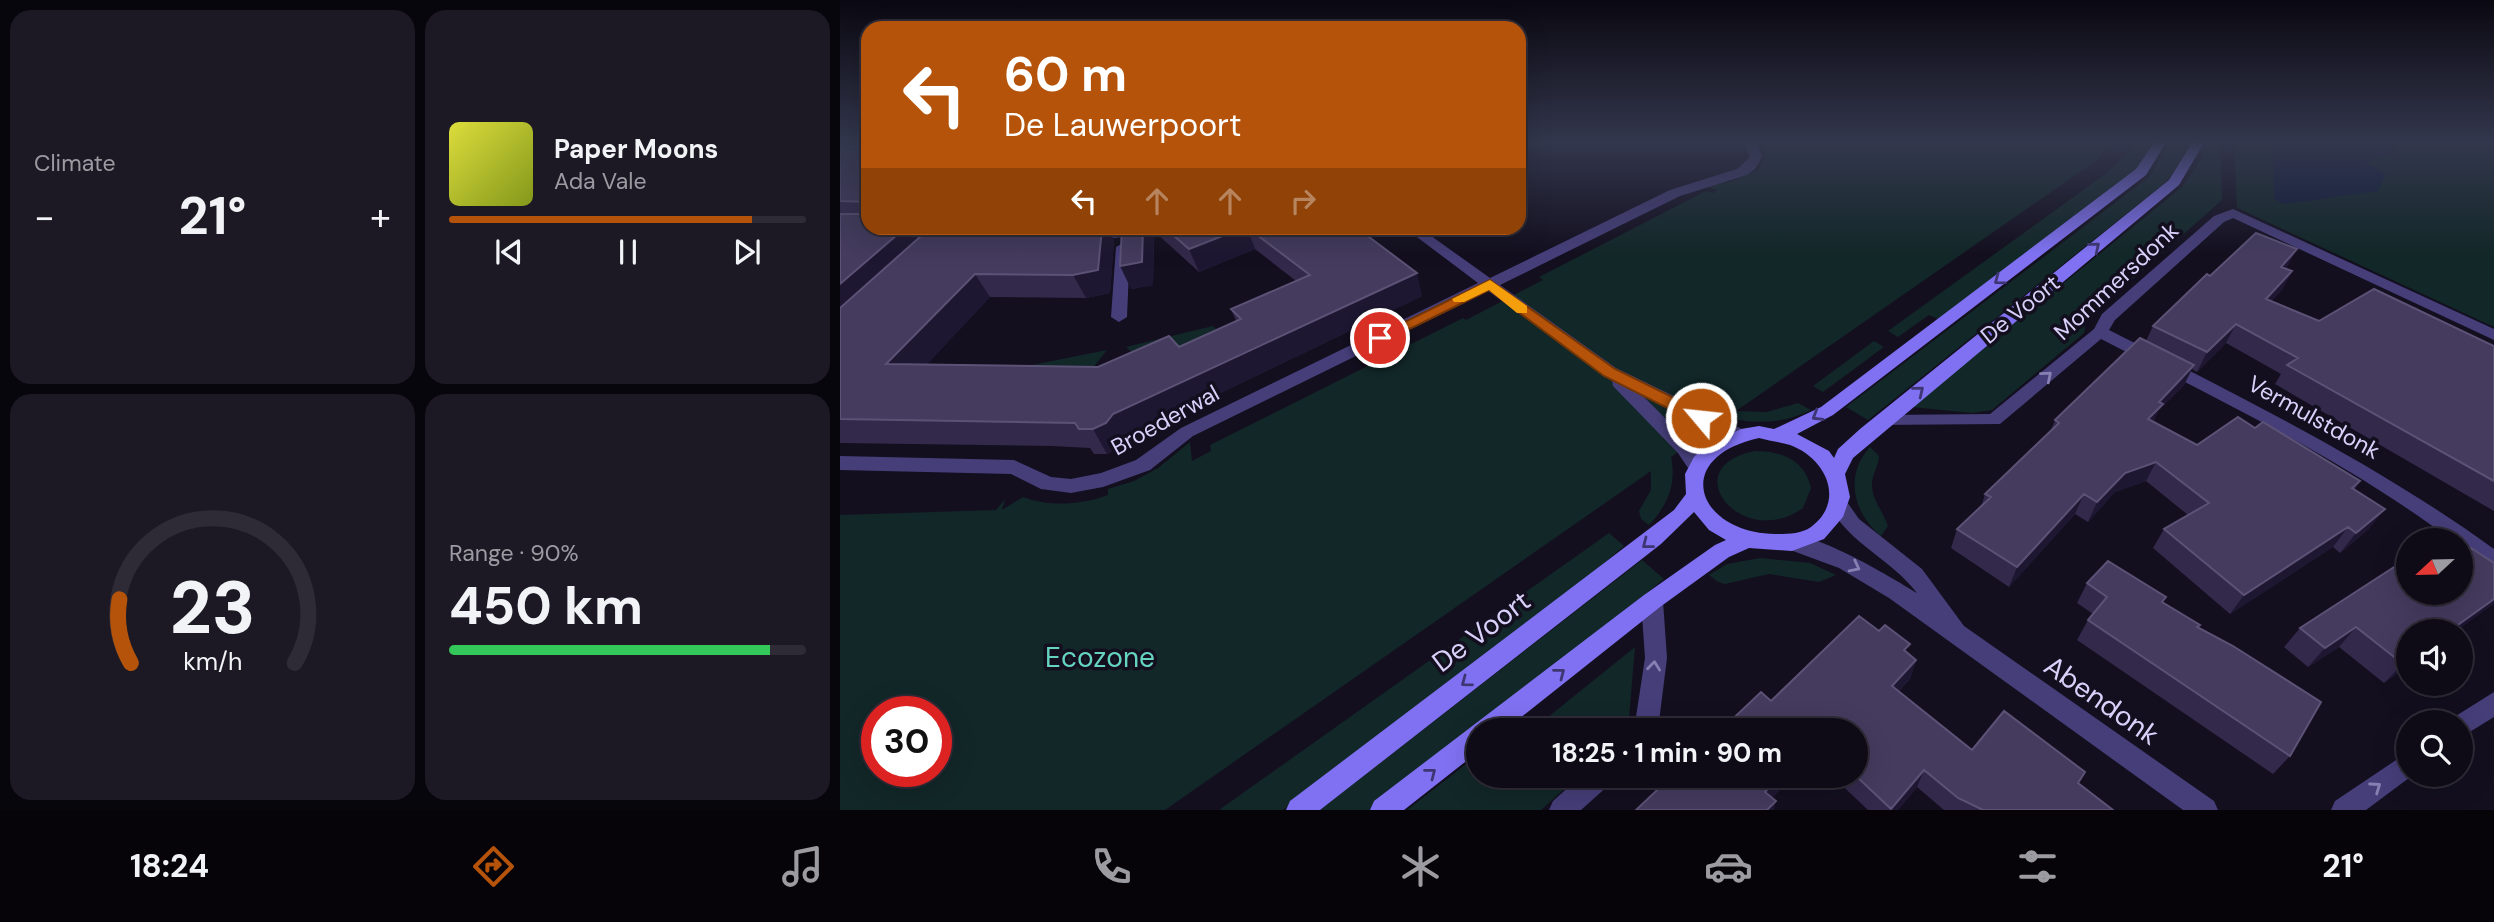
<!DOCTYPE html>
<html lang="en">
<head>
<meta charset="utf-8">
<style>
	body { margin:0; font-family:"DM Sans",sans-serif; background:#1c1924; color:#f1f3f6; height:100vh; display:flex; flex-direction:column; font-size:26px; white-space:nowrap }
	* { box-sizing:border-box; margin:0 }
	p { font-size:23px; color:#9b9ba1 }
	.icon { flex:none; width:38px; height:38px; fill:none; stroke:currentColor; stroke-width:2; stroke-linecap:round; stroke-linejoin:round }
	.map { position:relative; flex:1; overflow:hidden }
	.drawer { display:flex; flex-direction:column; gap:10px; padding:10px; background:#08060d; width:840px }
	.drawer>* { flex:none }
	.guide { position:absolute; left:21px; top:21px; width:665px; height:214px; border-radius:21px; box-shadow:0 7px 28px #0002,0 0 0 2px #2e2b36; background:#b45309; color:#fff; overflow:hidden }
	.needle { width:46px; rotate:248deg }
	.tools { position:absolute; left:1556px; top:528px; display:grid; gap:14px }
	.tools a { display:grid; place-items:center; width:77px; height:77px; border-radius:50%; background:#0e0b17; box-shadow:0 7px 28px #0002,0 0 0 2px #2e2b36; font-size:35px }
	.speed { position:absolute; left:21px; top:696px; display:flex; gap:14px; font-size:35px; font-weight:700; text-align:center }
	.speed>* { display:grid; place-content:center; width:91px; height:91px; border-radius:50%; background:#0e0b17; box-shadow:0 7px 28px #0002,0 0 0 2px #2e2b36; line-height:1 }
	.speed .limit { border:10px solid #d22; background:#fff; color:#111 }
	.pin { position:absolute; display:grid; place-items:center; width:60px; height:60px; color:#fff; margin:-30px; border:4px solid #fff; border-radius:50%; box-shadow:0 2px 7px #0007 }
	.me { position:absolute; width:77px; margin:-38px; rotate:298deg; stroke-linejoin:round; filter:drop-shadow(0 0 5px #0008) }
	.turn { display:flex; align-items:center; gap:24px; height:147px; padding:0 28px; font-size:32px }
	.turn .icon { width:91px; height:91px; stroke-width:2.5 }
	.turn b { display:block; font-size:49px; line-height:60px }
	.lanes { display:flex; align-items:center; height:66px; padding:0 28px; background:#0003; justify-content:center; gap:35px; direction:ltr }
	.lanes .off { opacity:.35 }
	.big { font-size:52px; font-weight:700; line-height:1.1 }
	.drawer .widget { flex:1; display:flex; flex-direction:column; justify-content:center; gap:10px; min-width:0; padding:0 24px; border-radius:21px; background:#1c1924 }
	.drawer .dial { align-items:center; gap:0 }
	.dial svg { height:182px; overflow:visible; fill:none; stroke:#2e2b36; stroke-width:7; stroke-linecap:round; text-anchor:middle }
	.dial text { fill:#f1f3f6; stroke:none }
	.song { display:flex; align-items:center; gap:21px }
	.cover { width:84px; height:84px; border-radius:10px; background:linear-gradient(135deg,hsl(60 70% 55%),hsl(70 70% 35%)) }
	.played { height:7px; border-radius:4px; background:linear-gradient(90deg,#b45309 85%,#2e2b36 85%) }
	.keys { display:flex; justify-content:space-around; direction:ltr }
	.heat { display:flex; justify-content:space-between; align-items:center; font-size:38px; direction:ltr }
	.charge { height:10px; border-radius:5px; background:linear-gradient(90deg,#34c759 90%,#2e2b36 0) }
	.drawer .tiles { flex:1; display:grid; gap:10px; grid-template-columns:repeat(2,1fr) }
	.trip { position:absolute; left:626px; top:718px; width:402px; height:70px; border-radius:35px; background:#0e0b17; box-shadow:0 7px 28px #0002,0 0 0 2px #2e2b36; font-weight:700; line-height:70px; text-align:center }
	.tabs { display:flex; height:112px; justify-content:space-around; align-items:center; background:#060409; color:#9b9ba1 }
	.tabs .icon { width:49px; height:49px }
	.tabs .on { color:#b45309 }
	.tabs b { font-size:32px; color:#f1f3f6 }
	main { display:flex; flex:1; min-height:0 }
	.map>svg:first-child { display:block }
</style>
</head>
<body>
<main>
<section class="drawer">
<div class="tiles">
<div class="widget"><p>Climate</p>
<div class="heat"><a>−</a><b class="big">21°</b><a>+</a></div>
</div>
<div class="widget">
<div class="song"><i class="cover"></i><div><b>Paper Moons</b><p>Ada Vale</p></div></div>
<div class="played"></div>
<div class="keys"><svg class="icon" aria-label="previous" viewBox="0 0 24 24"><path d="M18 5L8 12l10 7zM5 5v14"/></svg><svg class="icon" aria-label="pause" viewBox="0 0 24 24"><path d="M8 5v14M16 5v14"/></svg><svg class="icon" aria-label="next" viewBox="0 0 24 24"><path d="M6 5l10 7-10 7zM19 5v14"/></svg></div>
</div>
<div class="widget dial"><svg viewBox="0 0 100 80">
<path d="M14 69A42 42 0 1 1 86 69"/>
<path d="M14 69A42 42 0 0 1 9 41" stroke="#b45309"/>
<text x="50" y="56" font-size="32" font-weight="700">23</text>
<text x="50" y="72" font-size="11">km/h</text>
</svg></div>
<div class="widget"><p>Range · 90%</p><b class="big">450 km</b><div class="charge"></div></div>
</div>
</section>
<div class="map">
<svg width="1654" height="810" viewBox="0 0 1654 810">
	<rect width="100%" height="100%" fill="#130f1f"/>
	<!-- green -->
	<path fill="#122728" fill-rule="evenodd" d="M917,141h356l-16,19 -361,251 31,1 31,-9 13,7c-28,14 -55,14 -85,8l-55,39c6,27 -4,49 -22,68l-8,-6 -2,-8 12,-21v-19l-486,339h-325v-295l156,-5 9,-11 -3,11 21,-13c26,10 58,8 85,-2v-6l26,-8 24,-13 32,-26 2,19 19,-10 -1,-6 253,-127 3,2 77,-40 -4,-3 167,-86 7,2 4,-3 -13,-4 26,-4 29,-12 7,-19zM37,712h59v60h-59z
		M1295,141h19l-21,32 -195,146 -9,-4 -31,22 -10,-6 216,-156 21,-19z
		M1331,141h17l-8,21 -14,20 -298,238 -22,-13 303,-230z
		M1365,141h15l2,59 -136,121 -2,12 -92,77 -20,3 -61,-6 271,-220 21,-30z
		M1394,141h260v186l-257,-119z
		M373,326l9,10 -73,32 -23,-21z
		M1034,341l10,6 -61,45 -10,-6z
		M267,350l-26,33h-63l14,-18z
		M1030,447l9,9c0,10 -7,18 -7,28 0,17 11,27 16,42l-7,10c-28,-23 -37,-61 -11,-89z
		M915,451c26,0 50,9 56,37l-8,20c-61,44 -130,-41 -48,-57z
		M769,533l15,13 -41,35 -300,229h-64z
		M920,558l50,5 26,12 -17,7 -50,-8 -44,10 -7,-2 -9,-7 18,-11z
		M802,560l22,19 -205,164 -90,67h-49z
		M795,647l-7,83h-96z
		M639,754v21h101l-39,35h-134z"/>
	<!-- water -->
	<path fill="#0e1a39" d="M1432,141h117l10,11 -34,10 21,12 -8,17 -94,13 -10,-5z"/>
	<g fill="none" stroke-linecap="round" stroke-linejoin="round">
		<!-- lane -->
		<path fill="#453e79" fill-rule="evenodd" d="M283,243l7,4 -3,70 -8,5 -8,-5 5,-70z"/>
		<!-- street -->
		<path fill="#453e79" fill-rule="evenodd" d="M904,141h12l6,16 -7,12 -8,6 -67,21 -180,89 116,83 128,62 3,5 -3,5h-12l-90,-45 48,48 16,23 -2,5h-14l-12,-18 -65,-67 -1,-6 -124,-89 -295,145 -43,34 -47,17 -32,6 -30,-4 -30,-15 -171,-4v-14l174,4 37,17 20,2 30,-6 35,-13 45,-32 297,-145 -73,-55h15l70,50 180,-88 67,-21 13,-12z
			M1393,209l261,120v11l-261,-122 -9,4 -109,98 -6,10c132,67 265,132 385,219v19l-34,-22v-5h-7c-108,-81 -232,-140 -352,-202l-101,85 -122,1 -3,-4 3,-4 6,-2 106,-1 104,-85 8,-15 112,-98z
			M289,228h21c-12,9 -57,15 -69,6l7,-4z
			M1000,500l7,2 12,17 63,50 42,57 250,175 4,9h-35l-294,-212 -50,-30 -54,-20 -3,-6 3,-6c25,-8 108,42 132,57 -25,-33 -67,-49 -87,-86l3,-5z
			M812,592l8,3 3,6 4,57 -9,72h-24l11,-72 -4,-57 3,-6z
			M1654,692v25l-34,21v-15h-10l1,-4z
			M1568,752v23h5l-47,35h-35l4,-9z
			M742,775h31l-3,9 -29,26h-32l4,-9z"/>
		<!-- secondary -->
		<path fill="#7f71f1" fill-rule="evenodd" d="M1315,141h12l-21,34 -313,240 -36,19 32,17 5,7 4,-9 22,-20 309,-249 24,-39h12l-26,44 -326,273 -8,16 5,23 -7,20 -19,22 -32,12 -43,-3 -20,9 -69,50 -155,123h-26v21l-75,59h-34l4,-9 270,-206 71,-50 11,-5 -17,-10 -15,-18 -33,32 -341,266h-34l4,-9 384,-291 12,-16 -1,-20 9,-17 11,-11 36,-17 18,-3 15,3 47,-22 315,-238zM919,438c10,3 21,4 31,7 36,13 56,56 21,82 -10,7 -23,7 -36,7 -77,-1 -106,-76 -16,-96z"/>
	</g>
	<!-- wall -->
	<path fill="#33294b" d="M0,141h28v87l60,2 2,-2h188h-10l6,12 -4,53 -24,5 -96,-1 -63,67 171,3 81,-20 57,-26 -5,-12 65,-28 -41,-32 -56,23 -45,-41 -1,54 -22,4 -9,-61h235l65,68 -295,142 -6,9 -14,7h-13l-4,-6 -38,-2 -212,-3z
		M1446,269l6,2 -10,19 -11,11 48,20 175,25v165l-219,-127 6,-10 -55,-31 -29,29 -5,-3 -8,16 -25,25 -6,12 44,23 58,-17 105,53 -5,8 14,40 -29,24 -7,-6 -103,67 -77,-66 11,-19 24,-14 -42,-34 -31,11 -27,30 -13,-8 -66,73 -58,-39 6,-19 24,-22 4,-13 66,-64 4,-10 91,-79 7,-15 57,-50z
		M1568,558v108l-24,17 -45,-36 -31,20 -24,-20 16,-19z
		M1247,583l76,19 37,23 -2,3 92,128 -17,18 -196,-134 11,-20 5,-6 -16,-11z
		M1067,653l9,7 -6,19 -11,12 73,59 113,22 -7,11 35,27h-169l-27,-23 -19,23h-30l-37,-35h26z"/>
	<!-- shaded-wall -->
	<path fill="#1e1732" d="M0,141h28v8l-28,8z
		M65,228h21l7,10 -93,85v-39z
		M262,228h6l6,12 -4,53 -24,5 -13,-23z
		M303,228h9l2,3 -1,54 -22,4 -11,-23z
		M403,228h4l8,21 -56,23 -10,-23z
		M1457,249l-10,19 -17,17 11,-18z
		M1452,271l-10,19 -27,28 11,-19z
		M577,273l5,23 -295,142 -6,9 -14,7 -14,-25 20,-15z
		M135,274l15,23 -85,91 -19,-24z
		M1396,324l-10,19 -29,29 10,-20z
		M1354,365l-10,20 -25,25 -6,13 -5,-4 11,-17z
		M1316,462l-10,19 -31,11 -27,30 9,-20 28,-29z
		M1244,494l-9,20 -66,73 8,-20z
		M1545,509l-16,20 -29,24 16,-20z
		M1508,527l-15,20 -103,67 14,-19z
		M1654,599v5l-39,28h-7z
		M1516,627l-17,20 -31,20 17,-19z
		M1076,660l-6,19 -24,25 6,-18z
		M1568,660v6l-24,17 19,-19z
		M1084,770l-7,17 -19,23h-7z
		M941,775h14l-33,34 3,-17z
		M936,801l-2,9h-7z"/>
	<!-- building -->
	<path fill="#443b5e" stroke="#5c5276" stroke-width="2" d="M0,146h28v56l-28,-1z
		M0,214h28v14h37l-65,56z
		M90,228h172l-4,42 -25,5 -98,-1 -89,90 212,3 71,-31 10,11 62,-28 -10,-10 79,-34 -62,-47h109l60,45 -304,141 -7,9 -13,6h-14l-4,-6 -235,-4v-111z
		M282,228h21l-1,34 -22,4z
		M325,228h78l-54,21z
		M1416,233l41,16 -16,18 11,4 -26,28 53,22 55,-32 120,57v135l-207,-116 11,-7 -62,-34 -29,28 -54,-26 54,-52 3,2z
		M1300,338l54,27 -35,37 4,2 -15,15 49,26 41,-28 17,11 8,-6 97,59 -8,7 33,21 -29,24 -8,-6 -104,68 -80,-66 45,-26 -53,-41 -31,11 -28,29 -13,-8 -67,73 -60,-38 34,-32 -6,-3 74,-71 -4,-3z
		M1603,536l8,5h-15z
		M1620,547l6,4 5,-3 23,15v36l-46,33h-40v28l-5,4 -47,-37 -31,21 -25,-20 108,-70v35h52z
		M1268,561l58,36 -4,5 38,23 -3,2 36,19 88,56 -31,54 -202,-136 19,-23 -20,-14z
		M1019,616l20,15 6,-6 25,19 -6,6 12,10 -24,26 80,64 32,-39 81,61 -7,11 35,27h-130l-25,-12 -34,-28 -33,39 -36,-34h2v-45h-136l40,-38 10,9z
		M833,775h108l-16,17 11,9 -9,9h-131z"/>
	<!-- one-way arrows -->
	<defs><path id="oneway-chevron" d="M-2-3.5L2.5 0L-2 3.5" fill="none" stroke-width="1.6" stroke-linecap="round" stroke-linejoin="round" transform="scale(1.75)"/></defs>
	<g stroke="#3e3673">
		<use href="#oneway-chevron" transform="translate(1255 247) rotate(-39)"/>
		<use href="#oneway-chevron" transform="translate(1159 280) rotate(143)"/>
		<use href="#oneway-chevron" transform="translate(1079 391) rotate(-39)"/>
		<use href="#oneway-chevron" transform="translate(977 416) rotate(149)"/>
		<use href="#oneway-chevron" transform="translate(807 544) rotate(142)"/>
		<use href="#oneway-chevron" transform="translate(720 673) rotate(-38)"/>
		<use href="#oneway-chevron" transform="translate(626 682) rotate(143)"/>
		<use href="#oneway-chevron" transform="translate(591 773) rotate(-38)"/>
	</g>
	<g stroke="#8880b3">
		<use href="#oneway-chevron" transform="translate(1207 376) rotate(-40)"/>
		<use href="#oneway-chevron" transform="translate(1015 567) rotate(27)"/>
		<use href="#oneway-chevron" transform="translate(814 666) rotate(-84)"/>
		<use href="#oneway-chevron" transform="translate(1536 787) rotate(-35)"/>
	</g>
	<!-- sky -->
	<linearGradient id="sky" x2="0" y2="1"><stop stop-color="#0a0811"/><stop offset="0.56" stop-color="#33374d"/><stop offset="1" stop-color="#33374d" stop-opacity="0"/></linearGradient>
	<rect width="1654" height="254" fill="url(#sky)"/>
	<!-- route -->
	<path fill="#b45309" stroke="#753606" stroke-width="2" d="M650,280l125,89 92,45 2,4 -2,4h-12l-91,-46 -115,-86 -104,51h-10l-3,-3z"/>
	<!-- slow -->
	<path fill="#f59e0b" d="M650,280l37,26v7h-10l-28,-23 -25,12h-10l-2,-3z"/>
	<g text-anchor="middle" stroke-width="7" stroke-linejoin="round" paint-order="stroke">
		<!-- street labels -->
		<g font-size="23" fill="#d9d1fa" stroke="#130f1f">
			<text transform="translate(1276 281) rotate(-43)" y="8">Mommersdonk</text>
			<text transform="translate(1180 309) rotate(-39)" y="8">De Voort</text>
			<text transform="translate(1474 417) rotate(29)" y="8">Vermulstdonk</text>
			<text transform="translate(325 420) rotate(-29)" y="8">Broederwal</text>
		</g>
		<!-- near-street labels -->
		<g font-size="28" fill="#d9d1fa" stroke="#130f1f">
			<text transform="translate(641 631) rotate(-37)" y="10">De Voort</text>
			<text transform="translate(1262 700) rotate(35)" y="10">Abendonk</text>
		</g>
		<!-- near-park labels -->
		<g font-size="28" fill="#64d3c0" stroke="#130f1f">
			<text x="260" y="667">Ecozone</text>
		</g>
	</g>
</svg>
<div class="tools">
<a><svg class="needle" viewBox="-14 -14 28 28"><path d="M0-13l5 13h-10z" fill="#e53935"/><path d="M0 13l5-13h-10z" fill="#9b9ba1"/></svg></a>
<a><svg class="icon" aria-label="sound" viewBox="0 0 24 24"><path d="M4 9h4l5-4v14l-5-4H4zM17 9q2 3 0 6"/></svg></a>
<a><svg class="icon" aria-label="search" viewBox="0 0 24 24"><circle cx="10" cy="10" r="6"/><path d="M15 15l6 6"/></svg></a>
</div>
<div class="speed"><div class="limit">30</div></div>
<div class="pin" style="left:540px;top:338px;background:#d93025"><svg class="icon" aria-label="arrive" viewBox="0 0 24 24"><path d="M6 21V4h12l-3 4 3 4H6"/></svg></div>
<svg class="me" style="left:861px;top:418px" viewBox="-20 -20 40 40"><circle r="17" fill="#b45309" stroke="#fff" stroke-width="3"/><path d="M0-11L8 9 0 5-8 9z" fill="#fff"/></svg>
<div class="trip">18:25 · 1 min · 90 m</div>
<div class="guide">
<div class="turn"><svg class="icon" aria-label="left" viewBox="0 0 24 24"><path d="M17 20v-9H6M10 6l-5 5 5 5"/></svg><div><b>60 m</b>De Lauwerpoort</div></div>
<div class="lanes"><svg class="icon" aria-label="left" viewBox="0 0 24 24"><path d="M17 20v-9H6M10 6l-5 5 5 5"/></svg><svg class="icon off" aria-label="ahead" viewBox="0 0 24 24"><path d="M12 20V5M6 11l6-6 6 6"/></svg><svg class="icon off" aria-label="ahead" viewBox="0 0 24 24"><path d="M12 20V5M6 11l6-6 6 6"/></svg><svg class="icon off" aria-label="right" viewBox="0 0 24 24"><path d="M7 20v-9h11M14 6l5 5-5 5"/></svg></div>
</div>
</div>
</main>
<nav class="tabs">
<b>18:24</b>
<svg class="icon on" aria-label="directions" viewBox="0 0 24 24"><path d="M12 3l9 9-9 9-9-9zM9 14v-3h6M13 9l2 2-2 2"/></svg>
<svg class="icon" aria-label="music" viewBox="0 0 24 24"><path d="M9 18V5l10-2v13"/><circle cx="6" cy="18" r="3"/><circle cx="16" cy="16" r="3"/></svg>
<svg class="icon" aria-label="phone" viewBox="0 0 24 24"><path d="M5 4h4l2 5-3 2q2 4 5 5l2-3 5 2v4C11 20 4 13 5 4z"/></svg>
<svg class="icon" aria-label="climate" viewBox="0 0 24 24"><path d="M12 3v18M4 7l16 10M4 17L20 7"/></svg>
<svg class="icon" aria-label="car" viewBox="0 0 24 24"><path d="M5 17H2v-5l4-1 3-4h7l3 4 3 1v5h-3M9 17h6M6 11h13"/><circle cx="7" cy="17" r="2"/><circle cx="17" cy="17" r="2"/></svg>
<svg class="icon" aria-label="filters" viewBox="0 0 24 24"><path d="M4 7h16M4 17h16"/><circle cx="9" cy="7" r="2"/><circle cx="15" cy="17" r="2"/></svg>
<b>21°</b>
</nav>
</body>
</html>
